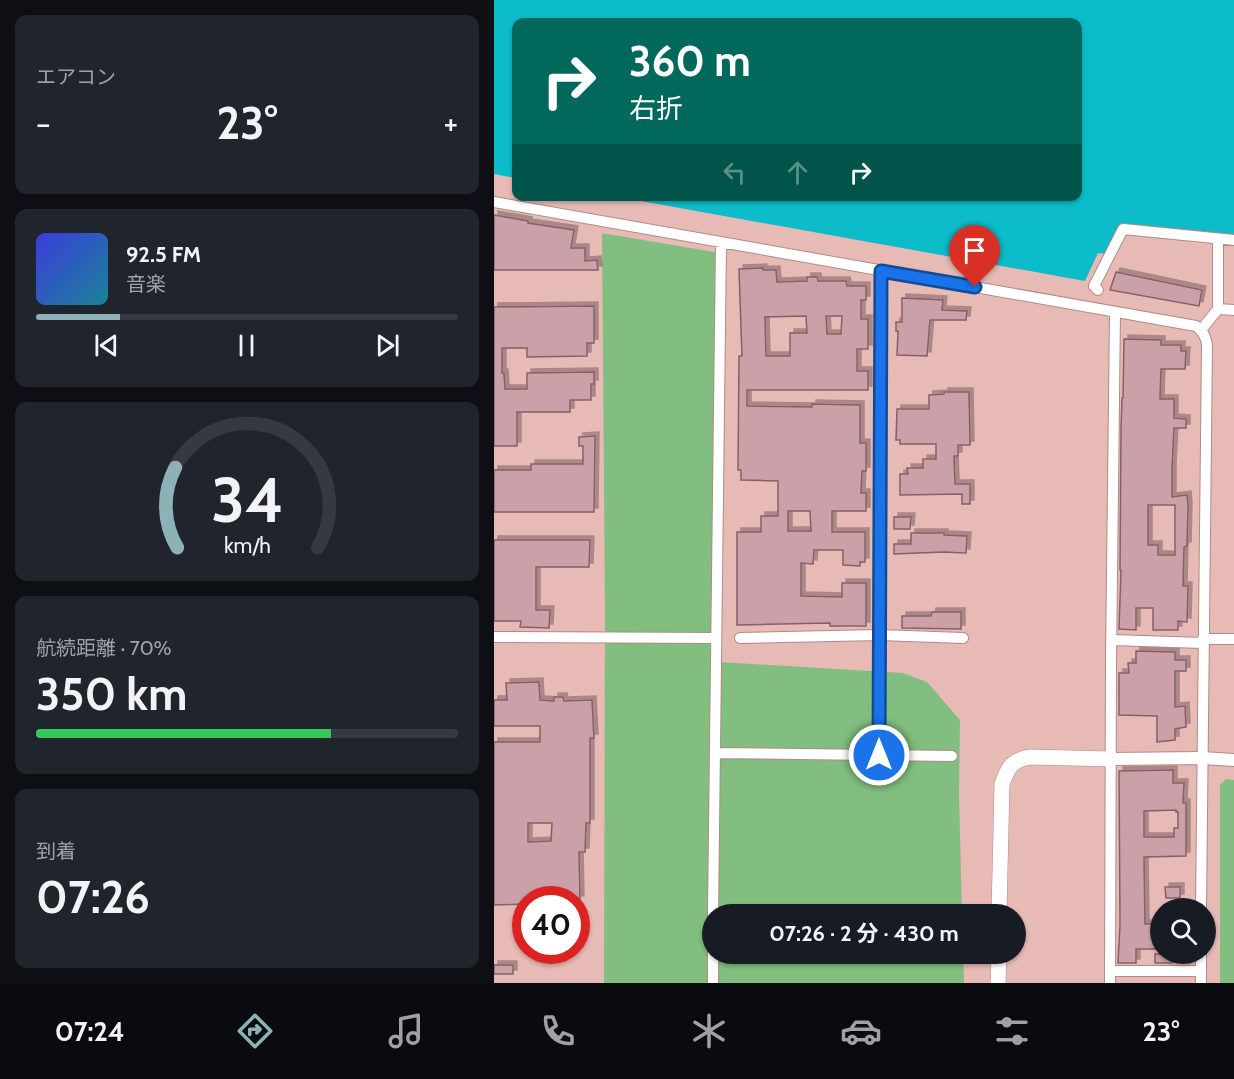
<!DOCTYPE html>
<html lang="ja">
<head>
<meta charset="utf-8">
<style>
	body { margin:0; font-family:Cabin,"Noto Sans JP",sans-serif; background:#20242c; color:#f1f3f6; height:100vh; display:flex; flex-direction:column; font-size:22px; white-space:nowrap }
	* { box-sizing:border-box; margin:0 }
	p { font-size:20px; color:#9ea1a6 }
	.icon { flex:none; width:33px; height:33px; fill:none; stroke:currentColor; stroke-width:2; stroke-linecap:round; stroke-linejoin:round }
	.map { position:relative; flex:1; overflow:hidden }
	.details { display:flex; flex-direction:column; gap:15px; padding:15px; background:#0d0f14; width:494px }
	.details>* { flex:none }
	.guide { position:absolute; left:18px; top:18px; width:570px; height:183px; border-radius:12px; box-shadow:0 2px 4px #0004; background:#00695c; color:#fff; overflow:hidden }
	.buttons { position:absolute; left:656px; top:898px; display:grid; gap:12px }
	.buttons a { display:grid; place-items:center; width:66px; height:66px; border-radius:50%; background:#171b24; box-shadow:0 2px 4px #0004; font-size:30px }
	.speed { position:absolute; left:18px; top:886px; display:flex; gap:12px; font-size:30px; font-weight:700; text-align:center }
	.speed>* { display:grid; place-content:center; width:78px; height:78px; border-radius:50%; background:#171b24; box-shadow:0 2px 4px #0004; line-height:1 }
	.speed .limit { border:9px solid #d22; background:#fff; color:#111 }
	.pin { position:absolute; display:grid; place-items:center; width:51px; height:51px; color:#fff; margin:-62px -26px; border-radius:50% 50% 50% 0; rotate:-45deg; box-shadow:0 0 6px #0007 }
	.pin .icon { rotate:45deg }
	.me { position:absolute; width:66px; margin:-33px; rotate:0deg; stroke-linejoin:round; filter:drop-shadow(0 0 4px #0008) }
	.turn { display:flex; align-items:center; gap:21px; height:126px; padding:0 18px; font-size:27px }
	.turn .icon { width:78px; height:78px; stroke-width:2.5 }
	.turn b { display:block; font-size:42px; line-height:51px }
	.lanes { display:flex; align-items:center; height:57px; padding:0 18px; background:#0003; justify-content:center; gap:30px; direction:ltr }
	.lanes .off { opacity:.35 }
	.big { font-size:45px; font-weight:700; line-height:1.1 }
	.details .widget { flex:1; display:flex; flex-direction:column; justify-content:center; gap:9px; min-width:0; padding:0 21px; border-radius:12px; background:#20242c }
	.details .dial { align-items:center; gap:0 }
	.dial svg { height:156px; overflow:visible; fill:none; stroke:#363941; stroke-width:7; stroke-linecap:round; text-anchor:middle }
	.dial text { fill:#f1f3f6; stroke:none }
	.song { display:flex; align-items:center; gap:18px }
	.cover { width:72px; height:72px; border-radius:9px; background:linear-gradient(135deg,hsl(240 70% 55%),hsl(190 70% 35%)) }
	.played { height:6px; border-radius:3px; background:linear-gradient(90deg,#8cb1b6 20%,#363941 20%) }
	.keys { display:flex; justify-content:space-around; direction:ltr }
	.heat { display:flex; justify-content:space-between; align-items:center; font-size:33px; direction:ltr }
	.charge { height:9px; border-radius:4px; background:linear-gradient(90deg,#34c759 70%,#363941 0) }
	.trip { position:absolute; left:208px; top:904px; width:324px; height:60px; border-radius:30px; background:#171b24; box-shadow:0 2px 4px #0004; font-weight:700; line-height:60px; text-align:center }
	.menu { display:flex; height:96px; justify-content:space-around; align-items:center; background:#090b0e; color:#9ea1a6 }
	.menu .icon { width:42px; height:42px }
	.menu .active { color:#8cb1b6 }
	.menu b { font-size:27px; color:#f1f3f6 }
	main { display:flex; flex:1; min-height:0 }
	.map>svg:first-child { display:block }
</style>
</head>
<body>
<main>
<section class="details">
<div class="widget"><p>エアコン</p>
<div class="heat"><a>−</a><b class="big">23°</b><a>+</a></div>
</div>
<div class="widget">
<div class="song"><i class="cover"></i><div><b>92.5 FM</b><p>音楽</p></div></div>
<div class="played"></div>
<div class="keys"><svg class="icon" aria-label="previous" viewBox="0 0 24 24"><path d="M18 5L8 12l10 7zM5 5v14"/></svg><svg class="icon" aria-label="pause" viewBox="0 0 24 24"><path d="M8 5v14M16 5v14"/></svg><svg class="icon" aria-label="next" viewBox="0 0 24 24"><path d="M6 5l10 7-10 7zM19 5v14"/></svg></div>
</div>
<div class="widget dial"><svg viewBox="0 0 100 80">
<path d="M14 69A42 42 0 1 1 86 69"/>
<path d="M14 69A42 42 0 0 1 13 28" stroke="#8cb1b6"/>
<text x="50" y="56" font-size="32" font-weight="700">34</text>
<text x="50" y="72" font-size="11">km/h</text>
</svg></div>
<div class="widget"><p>航続距離 · 70%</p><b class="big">350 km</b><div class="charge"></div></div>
<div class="widget"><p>到着</p><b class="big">07:26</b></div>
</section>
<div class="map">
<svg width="741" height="983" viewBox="0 0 741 983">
	<defs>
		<filter id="shadow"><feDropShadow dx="4" dy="-4" stdDeviation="0" flood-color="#0004"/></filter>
	</defs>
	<rect width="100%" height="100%" fill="#e7bab6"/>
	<!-- green -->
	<path fill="#81be7f" d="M108,233l118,20 -1,409 184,11 24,9 33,38 -1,76 3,119h-249v39h250l1,29h-360l1,-376z
		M732,779l9,1 -1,203h-14v-198z"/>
	<!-- water -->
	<path fill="#0dbcc9" d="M0,0h740v234l-113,-9 -15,29 -8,-1 -13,28 -466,-84 459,-1v-174h-562v156l-22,-4z"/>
	<!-- building -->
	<path fill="#cba0a9" stroke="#865f68" stroke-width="1.5" fill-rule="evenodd" filter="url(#shadow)" d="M0,215l34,6v2l46,7 -3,18h14v13l12,-1 1,10h-104z
		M269,268v2h13l1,12 30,-1v-4h10l1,4h28l1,5h19v14h-5v19h7v30h-11v22h11v19h-121v16l65,1v-3l48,1v38h6v28h-4l-1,22h5v18h-34v21h33v30h-5v4l-17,-1v-15h-29l-1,14 -12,-1v33l41,1v-14h24v43h-36v-3l-93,2v-93h24v-16h17v-35l-37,-1v-10h-3l1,-114h3l-3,-87zM312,316l1,17h-17v23h-24l-1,-39zM332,316h16l-1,18h-14zM294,511h22l1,20h-23z
		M622,272l86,18 -3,16 -89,-16z
		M408,298l41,2 -1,10 25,1 -1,9h-36l-3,36 -30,-1 1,-24h-2v-9h6z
		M100,306v37h-7v13l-60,1v-9h-25v25h2l1,16h22v-16l67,-1v12h-3v16h-21v12h-53v34h-23v-139z
		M630,339l37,1v5h20v6h5l-1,18h-24l-1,30h14v19l12,1v9h-12l-2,40v29l15,-2 1,11 -1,40 -3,1 -1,39h5l-1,36 -9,-1v9h-25v-22h-17v22l-17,-1 2,-59h-1l1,-141 1,-31h1zM654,505h27v50h-17v-10h-10z
		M450,392h25l1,53h-12v11h-4l1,28h15v20h-8v-10l-62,1v-21h8l-1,-6h16v-9h13v-15h-36v-4h-4l1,-31h32v-14l15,-1z
		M101,436l-1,76h-100v-42h37v-6h52v-18h-4v-9z
		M400,517h17l-1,12h-16z
		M417,533h33v2l23,1 -1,17 -23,-1 -49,2v-10h17z
		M0,540h96l-1,27h-53v43h14l-1,18 -29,-1 1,-6h-27z
		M438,612h29v17l-59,-1v-12h29z
		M642,651l39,1v8h11v11h-11v36l10,-1 1,21 -11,2v11l-18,2v-26l-38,-1v-42h10l-1,-10h8z
		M45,682l1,18 14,1v-4h9l1,4 28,-1 2,38h-4v85h-4l-1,29h-6l1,48h-54v4l-32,1v-163h46v-16h-46v-26h13l-1,-17zM34,823h24l-1,18 -23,1z
		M679,770v13h11l-1,20h3v53l-42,1 1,67h15v25h-24v14h-18l2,-39 -1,-153zM682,810v2h2v16h-4v9h-30v-26z
		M671,887h15v11h-14z
		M661,954h17v9h-17z
		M0,965h19v9h-19z"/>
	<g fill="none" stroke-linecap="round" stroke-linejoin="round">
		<!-- minor casing -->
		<g stroke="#b38985" stroke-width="12">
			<path id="minor" d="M0,202l702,124c7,6 10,10 11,19l-6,564
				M604,290l-4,-4 29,-57 112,11
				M724,309v-70
				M707,330l17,-21 17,1
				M0,637l222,1
				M246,638l139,-3 84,3
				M709,639h32
				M618,640l91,3
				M221,753l237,3
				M385,755l2,-484
				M219,915l8,-673
				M616,971h91
				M219,983v-32
				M616,983l1,-322 4,-349
				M707,983v-29"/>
		</g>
		<!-- major casing -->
		<g stroke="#b38985" stroke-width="14">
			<path id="major" d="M617,759l91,-1 33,2"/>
		</g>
		<!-- highway casing -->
		<g stroke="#b38985" stroke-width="16">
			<path id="highway" d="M505,915l3,-131c6,-17 10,-24 28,-27l81,2
				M504,983l1,-29"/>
		</g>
		<!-- minor -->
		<use href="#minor" stroke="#fff" stroke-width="10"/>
		<!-- major -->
		<use href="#major" stroke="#fff" stroke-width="12"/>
		<!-- highway -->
		<use href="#highway" stroke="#fff" stroke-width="15"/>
	</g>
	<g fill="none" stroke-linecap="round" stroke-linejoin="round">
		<!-- route casing -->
		<g stroke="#114b97" stroke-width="15">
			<path id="route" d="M385,755l2,-484 94,16"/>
		</g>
		<!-- route -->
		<use href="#route" stroke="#1a73e8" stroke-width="10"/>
	</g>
</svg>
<div class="buttons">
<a><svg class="icon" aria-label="search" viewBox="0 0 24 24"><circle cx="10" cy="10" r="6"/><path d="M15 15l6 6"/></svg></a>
</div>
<div class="speed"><div class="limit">40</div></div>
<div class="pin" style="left:481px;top:287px;background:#d93025"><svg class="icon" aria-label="arrive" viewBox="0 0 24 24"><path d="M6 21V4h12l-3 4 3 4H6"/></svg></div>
<svg class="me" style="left:385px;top:755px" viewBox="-20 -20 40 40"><circle r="17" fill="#1a73e8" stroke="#fff" stroke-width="3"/><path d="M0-11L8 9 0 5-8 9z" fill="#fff"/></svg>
<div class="trip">07:26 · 2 分 · 430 m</div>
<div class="guide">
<div class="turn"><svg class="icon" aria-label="right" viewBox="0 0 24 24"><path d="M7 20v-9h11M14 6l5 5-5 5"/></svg><div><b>360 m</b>右折</div></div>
<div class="lanes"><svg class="icon off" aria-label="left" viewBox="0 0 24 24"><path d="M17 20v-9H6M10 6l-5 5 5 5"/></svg><svg class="icon off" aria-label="ahead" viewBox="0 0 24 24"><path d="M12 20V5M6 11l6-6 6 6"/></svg><svg class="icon" aria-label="right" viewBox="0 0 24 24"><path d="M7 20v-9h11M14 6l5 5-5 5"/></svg></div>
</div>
</div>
</main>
<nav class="menu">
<b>07:24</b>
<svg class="icon active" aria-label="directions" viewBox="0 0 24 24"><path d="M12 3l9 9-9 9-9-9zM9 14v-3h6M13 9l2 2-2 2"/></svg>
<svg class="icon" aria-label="music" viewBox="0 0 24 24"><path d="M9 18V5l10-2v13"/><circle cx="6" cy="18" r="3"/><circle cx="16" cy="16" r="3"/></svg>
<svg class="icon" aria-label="phone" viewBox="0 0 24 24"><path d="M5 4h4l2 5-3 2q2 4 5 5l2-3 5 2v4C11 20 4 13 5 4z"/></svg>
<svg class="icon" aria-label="climate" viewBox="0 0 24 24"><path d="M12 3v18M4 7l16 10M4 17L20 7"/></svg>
<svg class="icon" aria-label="car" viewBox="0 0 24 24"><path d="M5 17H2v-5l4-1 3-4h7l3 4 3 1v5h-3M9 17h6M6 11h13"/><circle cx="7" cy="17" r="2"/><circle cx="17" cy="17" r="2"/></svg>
<svg class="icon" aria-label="filters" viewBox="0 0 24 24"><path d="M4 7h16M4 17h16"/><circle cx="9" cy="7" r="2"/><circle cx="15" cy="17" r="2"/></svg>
<b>23°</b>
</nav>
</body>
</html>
